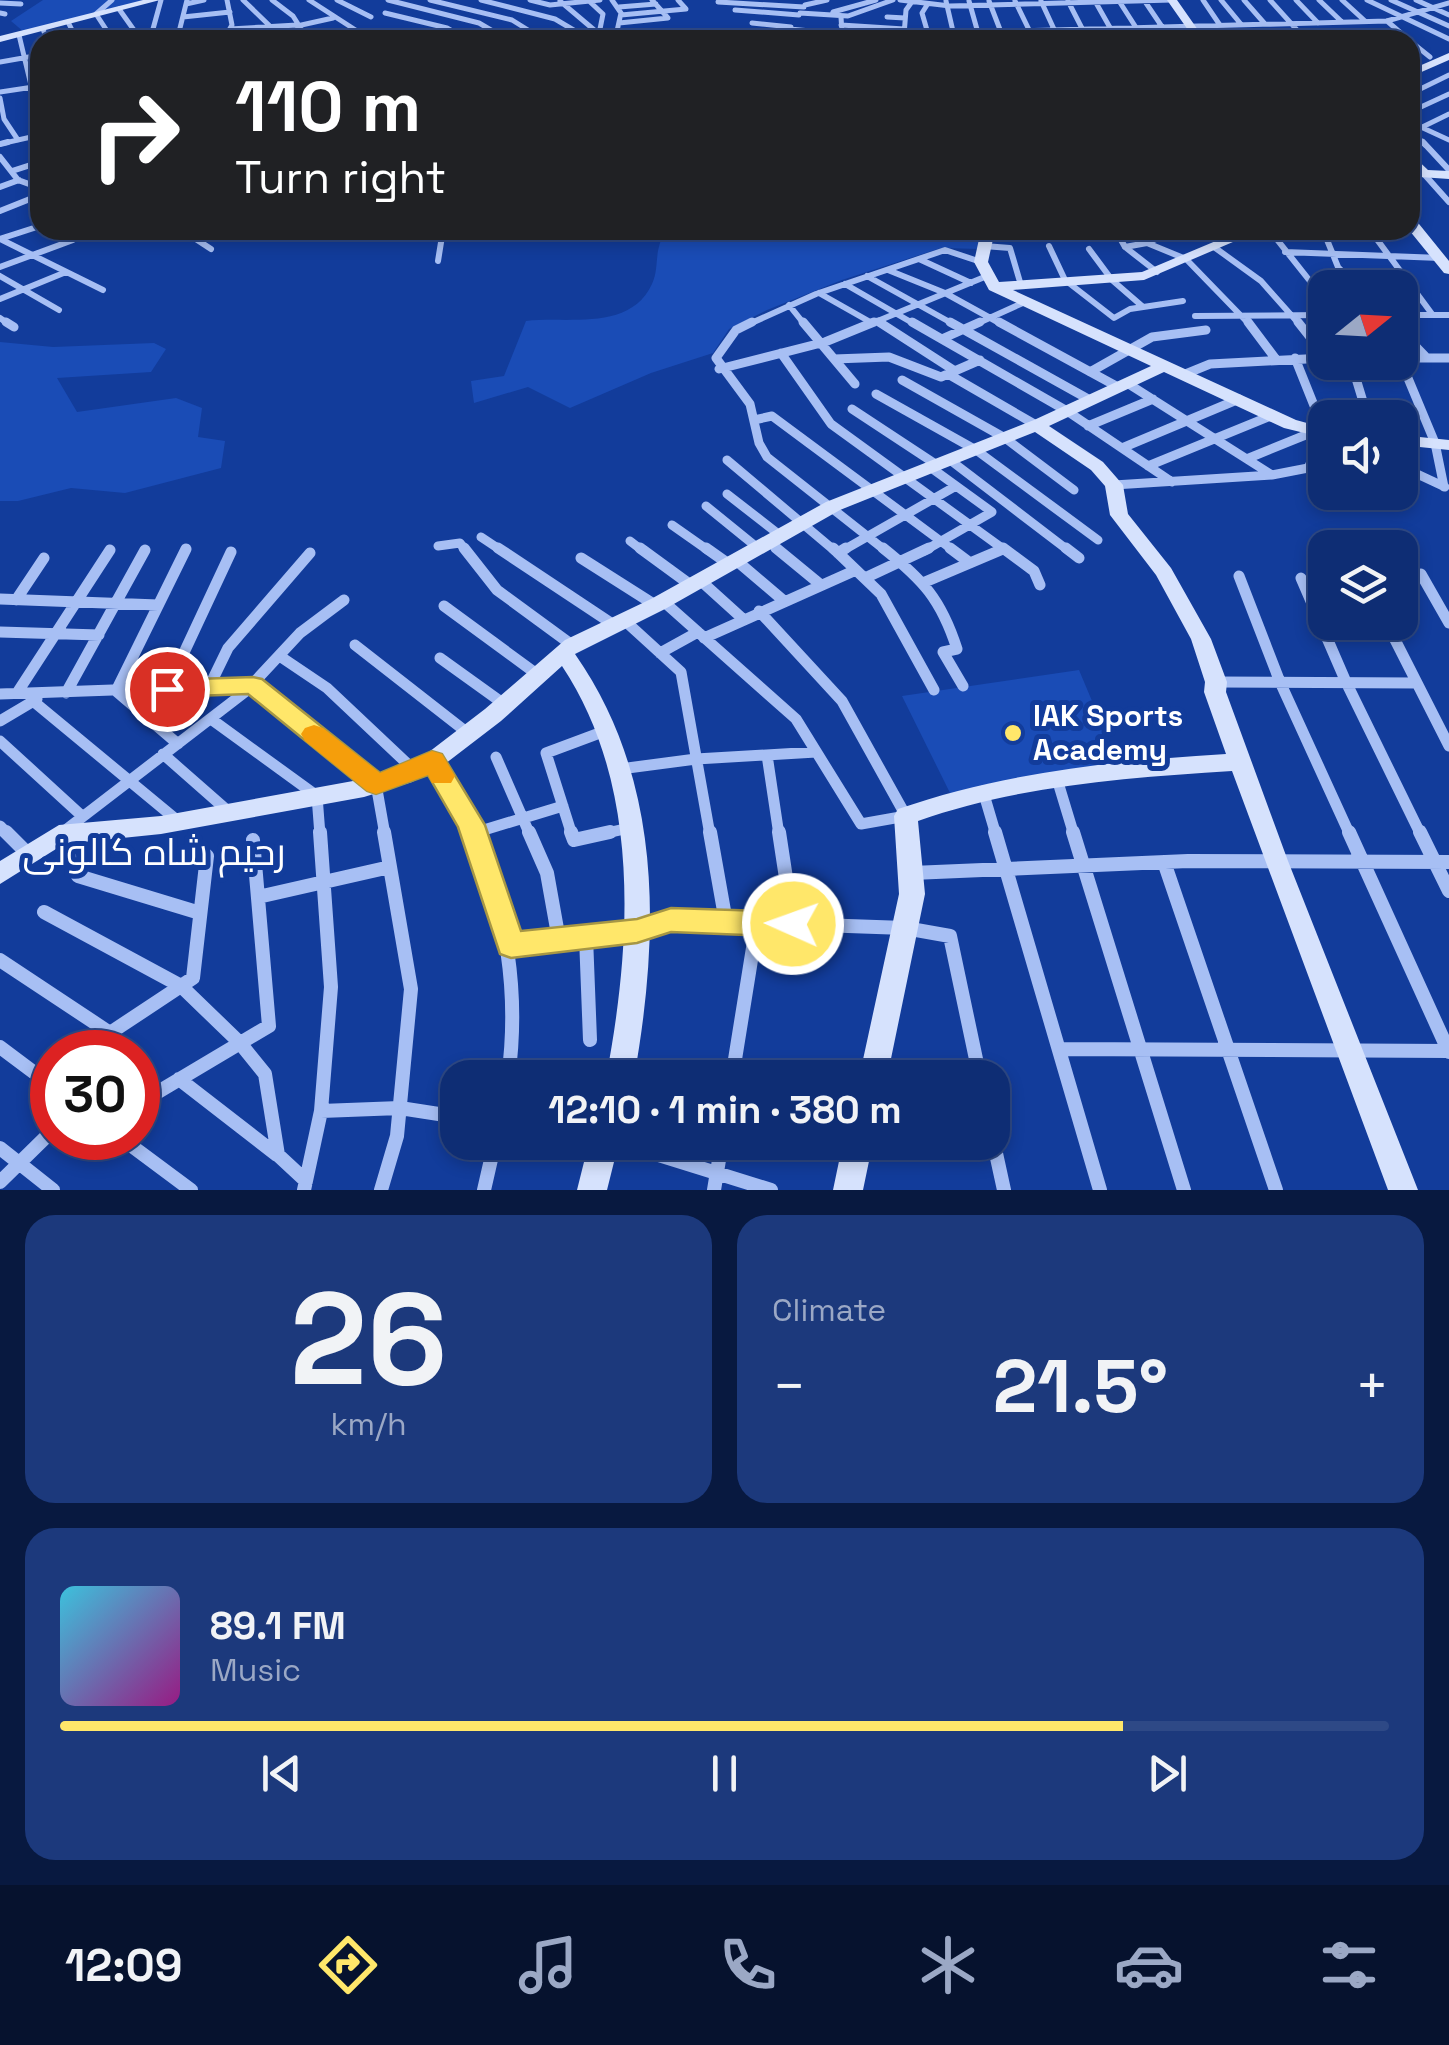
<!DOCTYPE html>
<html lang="en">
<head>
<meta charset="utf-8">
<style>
	body { margin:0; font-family:"Space Grotesk",Cairo,sans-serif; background:#1c397c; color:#f1f3f6; height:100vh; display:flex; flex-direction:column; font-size:38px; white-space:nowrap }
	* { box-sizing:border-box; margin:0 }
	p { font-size:32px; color:#9ba8c5 }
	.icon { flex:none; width:55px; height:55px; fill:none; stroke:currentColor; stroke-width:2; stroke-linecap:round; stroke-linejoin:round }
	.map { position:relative; height:1190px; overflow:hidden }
	.sheet { display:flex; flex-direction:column; gap:25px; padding:25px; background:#081940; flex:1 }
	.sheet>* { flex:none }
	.banner { position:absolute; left:30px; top:30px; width:1390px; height:210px; border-radius:30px; box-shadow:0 5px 15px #0003,0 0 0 2px #2e4986; background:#202124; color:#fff; overflow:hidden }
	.needle { width:65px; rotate:72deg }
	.tools { position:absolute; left:1308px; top:270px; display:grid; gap:20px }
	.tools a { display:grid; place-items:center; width:110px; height:110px; border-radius:20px; background:#0e2d74; box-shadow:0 5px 15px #0003,0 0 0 2px #2e4986; font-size:50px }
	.speed { position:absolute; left:30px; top:1030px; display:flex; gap:20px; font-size:50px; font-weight:700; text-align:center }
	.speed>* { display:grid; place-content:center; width:130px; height:130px; border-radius:50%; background:#0e2d74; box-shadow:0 5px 15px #0003,0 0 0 2px #2e4986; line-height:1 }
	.speed .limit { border:15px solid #d22; background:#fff; color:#111 }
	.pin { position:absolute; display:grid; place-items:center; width:85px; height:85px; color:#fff; margin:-42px; border:5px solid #fff; border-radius:50%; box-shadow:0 2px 10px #0007 }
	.me { position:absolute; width:110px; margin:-55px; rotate:272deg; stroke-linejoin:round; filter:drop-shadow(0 0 8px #0008) }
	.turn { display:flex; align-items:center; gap:35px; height:210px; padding:0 40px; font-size:45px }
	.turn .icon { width:130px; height:130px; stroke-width:2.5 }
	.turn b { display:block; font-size:70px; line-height:85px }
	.big { font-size:75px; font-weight:800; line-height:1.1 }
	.sheet .card { flex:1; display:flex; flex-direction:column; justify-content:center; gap:15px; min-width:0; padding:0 35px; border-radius:30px; background:#1c397c }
	.sheet .dial { align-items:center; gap:0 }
	.dial b { font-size:130px; line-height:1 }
	.song { display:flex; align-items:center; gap:30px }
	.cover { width:120px; height:120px; border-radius:15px; background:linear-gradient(135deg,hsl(190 70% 55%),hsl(310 70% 35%)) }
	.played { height:10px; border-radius:5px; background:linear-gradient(90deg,#ffe76a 80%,#2e4986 80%) }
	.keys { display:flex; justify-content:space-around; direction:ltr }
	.heat { display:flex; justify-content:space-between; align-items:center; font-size:55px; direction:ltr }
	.sheet .tiles { flex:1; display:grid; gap:25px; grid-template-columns:1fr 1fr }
	.card:last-child { grid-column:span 2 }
	.trip { position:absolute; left:440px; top:1060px; width:570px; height:100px; border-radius:30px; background:#0e2d74; box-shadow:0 5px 15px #0003,0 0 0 2px #2e4986; font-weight:800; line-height:100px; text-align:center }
	.menu { display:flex; height:160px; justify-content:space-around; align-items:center; background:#06122e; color:#9ba8c5 }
	.menu .icon { width:70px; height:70px }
	.menu .on { color:#ffe76a }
	.menu b { font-size:45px; color:#f1f3f6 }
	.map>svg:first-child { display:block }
</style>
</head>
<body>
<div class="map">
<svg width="1449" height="1190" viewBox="0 0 1449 1190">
	<rect width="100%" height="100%" fill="#123c9b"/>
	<!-- green -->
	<path fill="#1a4cb6" d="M43,0h106l-125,32 -13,-11z
		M644,230h339l-2,19 -40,-1 -99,32 -75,30 -38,19 -16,24 -62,20 -81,35 -42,-21 -54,16 -3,-22 33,-5 22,-55c41,-5 104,11 126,-37 8,-18 1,-31 13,-52z
		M0,342l53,5 101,-4 12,6 -15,23 -94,6 20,34 99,-14 26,10 -4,29 27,4 -4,27 -96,25 -54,-5 -53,13h-18z
		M1079,670l42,100 -168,29 -51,-103z"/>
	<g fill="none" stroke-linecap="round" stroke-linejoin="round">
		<!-- street-far4 -->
		<path stroke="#a7bff4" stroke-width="5" d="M112,0l-16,14 17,26
			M227,0l5,25 -4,7
			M243,0l31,30
			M272,0l21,16 15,24
			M309,0l62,40
			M337,0l34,17
			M388,0l91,23 29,17
			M430,0l82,20 32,20
			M481,0l74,19 27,16v5
			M530,0l20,5 50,-5
			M612,0l9,13 -6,27
			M900,0l50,6 222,-6
			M1144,0l27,40
			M1203,0l27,40
			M1221,0l33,40
			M1244,0l21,24
			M1270,0l36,40
			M1296,0l22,23
			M1319,0l23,22
			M1342,0l23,21
			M1367,0l82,39
			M1391,0l58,26
			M1416,0l33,15
			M560,1l39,33
			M589,1l14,13 -4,20 10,6
			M946,1l9,39
			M969,1l11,39
			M989,1l15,39
			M1015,1l19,39
			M1041,1l18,39
			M1068,1l20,39
			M1095,1l22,39
			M1119,1l25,39
			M718,2l86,5
			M0,3l21,1
			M186,4l18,-4
			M805,5l22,-5
			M927,5l-5,8 7,24
			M619,7l37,-3
			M119,9l22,31
			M735,10l64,5
			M0,13l5,1
			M385,13l62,15 21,12
			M800,13l48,3 45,-16
			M621,15l65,-6 -8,-9
			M183,17l47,-5
			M887,17l18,1
			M1387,21l22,19
			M68,22l9,18
			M619,23l49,-5 -16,-18
			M752,23l39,4
			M841,25l63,4
			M297,26l36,-8
			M43,29l4,11
			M230,29l67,-4
			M790,29l71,7 -2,4
			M745,33l66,7
			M904,34l483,-13 62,-18
			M19,35l21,88
			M904,35l2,-25 5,-7
			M220,37l55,-1
			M155,40l-2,-11 8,-29
			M177,40l10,-40
			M419,40l9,-2
			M836,40l6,-7 -1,-16 -8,-5 43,-12
			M1410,41l20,16
			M0,62l40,-7
			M0,92l40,-6
			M1410,94l39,-19
			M0,98l4,21 14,21
			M1410,112l39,-18
			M1423,128l26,12
			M1413,132l12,13
			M1410,133l39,-19
			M0,144l40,-9"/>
		<!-- street-far3 -->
		<path stroke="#a7bff4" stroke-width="6" d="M1423,142l26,28
			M0,144l8,-2
			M0,157l18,23 22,8
			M12,171l28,-9
			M1424,174l25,28
			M0,187l19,-7
			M0,211l40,-16
			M182,230l29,19
			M237,230l11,5
			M1176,230l-29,13 39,16 64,66
			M1198,230l26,12
			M1259,230l16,7 50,63
			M1323,230l15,37 21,21
			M1370,230l62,84
			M1116,231l9,16 22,-4
			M987,234l130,2
			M0,239l103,51
			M0,239l40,-13
			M984,246l26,2 10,34
			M1049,246l16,34 49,38 16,-9 53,-8
			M1125,247l32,25
			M1214,247l47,34 39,44
			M1089,249l23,31 30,26
			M1285,252l155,6
			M919,259l52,24
			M438,261l5,-31
			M0,267l73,-27
			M888,270l57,23 58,32
			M0,276l59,34
			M867,276l88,49
			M845,284l71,41
			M819,293l53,30
			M0,299l66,-27
			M789,305l16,20
			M1400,315h49
			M1195,316l130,-1
			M0,318l10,7
			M877,321l6,4
			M747,325l69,-31 129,-44 36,12
			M868,325l119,-49
			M974,325l51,-23"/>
		<!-- street-far2 -->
		<path stroke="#a7bff4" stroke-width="9" d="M6,322l8,5
			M752,322l-16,8 -20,28 34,46 9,39 8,14 119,94
			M803,322l52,62
			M879,322l76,49
			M912,322l155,89 105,71
			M950,322l140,78
			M999,322l119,65
			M1248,322l27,36
			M1298,322l27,34
			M1400,330l27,28
			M944,338l36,-16
			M781,353l50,71 175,127
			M1295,358l30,75
			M1400,358h49
			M834,359l55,-2 52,20 39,-17
			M1400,359l35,84 9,44
			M1351,362l17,56
			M719,369l106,-27 49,-20
			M1090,372l62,-35 54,-7
			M948,374l88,51
			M1183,375l27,-11 115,-6
			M902,380l103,58 69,52
			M1127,383l145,92
			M876,394l100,56 122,90
			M852,409l85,56
			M754,420l18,-4 182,135
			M1088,426l65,-27
			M1122,448l117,-49
			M1249,458l64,-26
			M727,460l108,91
			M950,460l119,91
			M1148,466l125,-51
			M1400,466l45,21
			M1308,468l17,6
			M1114,485l158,-10 36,-7 17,-34
			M1379,492l15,6
			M727,494l54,42
			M706,506l53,43
			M672,525l37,26
			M481,537l21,14
			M630,541l13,10
			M770,543l9,8
			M438,546l22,-3 6,8
			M842,551l114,-65
			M924,551l68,-39 -62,-45
			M999,551l4,-2"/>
		<!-- street-far1 -->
		<path stroke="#a7bff4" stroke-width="11" d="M464,548l33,42 75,55
			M498,548l116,77
			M640,548l52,38
			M706,548l24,17
			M776,548l45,37
			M833,548l48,46 53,96
			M883,548c40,32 58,51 74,101l-14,3 20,34
			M950,548l20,15
			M1003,548l31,23 6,14
			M1066,548l13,10
			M838,553l8,-5
			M581,558l74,47
			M737,561l47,40
			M1421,574l28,49
			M1239,576l41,106 70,153
			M865,578l64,-30
			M1301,578l45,104 75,153
			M701,581l42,38
			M925,582l78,-33
			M0,599l158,6
			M16,600l28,-42
			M663,601l133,118 65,105 45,-8 -64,-115 -83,-90
			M444,606l94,69
			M624,620l57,52 29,163
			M1386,622l63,124
			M0,632l99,3
			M704,638l152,-68
			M355,645l114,89
			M660,653l38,-21
			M281,657l46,31 87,82
			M440,658l64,46
			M1218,682l199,1
			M209,687l19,-39 82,-95
			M167,689l64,-137
			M17,693l93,-143
			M66,693l79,-143
			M0,694l253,-9 123,99 9,51
			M33,701l145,120
			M211,719l106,77 3,39
			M0,721l37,-22
			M0,741l82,75
			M178,744l-62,-53 70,-142
			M163,754l66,58
			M767,755l12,80
			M496,757l34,78
			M433,761l42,74
			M620,769l76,-10 120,-7
			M1057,779l17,56
			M983,791l13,44
			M0,826l9,9
			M474,833l89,-27
			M59,835l186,-143 55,-59 44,-33
			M572,835l-26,-82 59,-22
			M598,835l31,-7"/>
		<!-- street -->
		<path stroke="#a7bff4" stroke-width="14" d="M6,832l23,23
			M63,832l-4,3 19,41 122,37
			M474,832c32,81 46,159 34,246
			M529,832l18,41 12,67
			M571,832l3,8 36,-8
			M710,832l16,90
			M779,832l14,92
			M995,832l105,358
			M1073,832l111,358
			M1349,832l100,220
			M1420,832l29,59
			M1164,862l112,328
			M912,873l276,-12 261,1
			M258,897l132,-30
			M44,912l137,74 59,57 25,31 13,81 28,26
			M586,937l4,103
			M511,945l126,-14 34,-11 234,8 45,8 30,142
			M0,960l110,73 16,19
			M110,1033l83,-55 14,-122
			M0,1047l52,39
			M1060,1049l389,2
			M138,1067l20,25 111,-66 -16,-186
			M732,1078l25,-155
			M179,1079l98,76
			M321,1111l79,-3 58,9
			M992,1135l12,55
			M121,1138l70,52
			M617,1142l154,48
			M0,1148l53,42
			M0,1182l52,-51
			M304,1190l17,-79 10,-124 -11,-155
			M381,1190l16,-54 14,-147 -27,-157
			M484,1190l11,-48
			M714,1190l8,-48"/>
		<!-- secondary -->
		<path fill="#d6e2fd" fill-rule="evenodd" d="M143,0h17l-160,42v-6z
			M1167,0h10l28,40h-10z
			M1449,53v7l-39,17v-7z
			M1410,153l18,17 21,1v8l-29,-2 -10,-12z
			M1410,218l5,1 34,42v13l-5,-1 -35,-43z
			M981,230h14l-7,32 11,20 143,-10 100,-42h19l-117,50 -131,10 283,130 29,8v10l-41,-10 -120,-56 -115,54 54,36 20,23 5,29 43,54 40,71 16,43 -1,10 62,169 130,329h-30l-156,-419c-106,7 -212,14 -314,50l7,73 -38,184h-28l40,-184 -5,-78 4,-7c107,-37 215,-48 328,-55l-22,-62 1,-10 -14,-43 -35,-64 -46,-60 -5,-29 -14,-16 -56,-38 -195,78 -175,99 -90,45c88,126 85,278 59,424h-28c26,-136 35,-293 -44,-412l-61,55 -60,46 -29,15 -48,15 -203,37 -97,10 -64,40v-23l59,-36 102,-9 203,-37 33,-10 28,-14 60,-46 80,-69 86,-41 175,-97 208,-82 117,-54 -162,-76 -15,-28z
			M1400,435l49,5v10l-49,-5z
			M589,1142h30l-12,48h-30z
			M843,1142h30l-10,48h-30z"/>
	</g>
	<!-- route -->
	<path fill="#ffe76a" stroke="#a69645" stroke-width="2.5" d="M253,677l9,2 118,94 52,-22 10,3 43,71 36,106 116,-12 34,-11 122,4 11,4 4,8 -4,9 -11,4 -122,-5 -34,11 -126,15 -11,-4 -42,-127 -30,-52 -52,19 -9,-3 -119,-97 -81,3 -13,-8 13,-9z"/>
	<!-- slow -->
	<path fill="#f59e0b" d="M314,725l9,3 57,45 52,-22 10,3 13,22 -4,7h-19l-4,-8 -52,19 -9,-3 -62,-50 -4,-7 4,-6z"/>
	<!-- markers -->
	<circle fill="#ffe76a" stroke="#123c9b" stroke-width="4" cx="1013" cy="733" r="10"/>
	<g text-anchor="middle" stroke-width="10" stroke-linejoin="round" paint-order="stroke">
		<!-- poi labels -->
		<g font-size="30" font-weight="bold" fill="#fff" stroke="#123c9b" text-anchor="start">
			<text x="1033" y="726">IAK Sports<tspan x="1033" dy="34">Academy</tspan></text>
		</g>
		<!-- near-neighbourhood labels -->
		<g font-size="38" fill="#fff" stroke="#123c9b">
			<text x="154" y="865">رحیم شاہ کالونی</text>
		</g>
	</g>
</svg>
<div class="tools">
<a><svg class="needle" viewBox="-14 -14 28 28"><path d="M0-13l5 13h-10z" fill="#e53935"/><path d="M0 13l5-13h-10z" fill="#9ba8c5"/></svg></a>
<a><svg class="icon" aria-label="sound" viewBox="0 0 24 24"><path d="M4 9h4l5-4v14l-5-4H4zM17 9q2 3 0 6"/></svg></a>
<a><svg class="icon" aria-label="layers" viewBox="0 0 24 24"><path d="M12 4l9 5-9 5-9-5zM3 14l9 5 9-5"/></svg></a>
</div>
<div class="speed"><div class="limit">30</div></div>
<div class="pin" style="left:167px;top:689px;background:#d93025"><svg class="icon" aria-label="arrive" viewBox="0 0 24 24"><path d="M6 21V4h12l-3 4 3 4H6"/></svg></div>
<svg class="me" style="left:793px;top:924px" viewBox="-20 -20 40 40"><circle r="17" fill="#ffe76a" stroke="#fff" stroke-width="3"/><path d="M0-11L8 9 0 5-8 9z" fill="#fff"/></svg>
<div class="trip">12:10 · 1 min · 380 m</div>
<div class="banner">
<div class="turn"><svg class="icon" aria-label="right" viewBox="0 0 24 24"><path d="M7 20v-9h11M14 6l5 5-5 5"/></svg><div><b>110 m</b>Turn right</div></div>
</div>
</div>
<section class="sheet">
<div class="tiles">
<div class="card dial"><b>26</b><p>km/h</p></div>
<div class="card"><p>Climate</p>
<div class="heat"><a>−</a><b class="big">21.5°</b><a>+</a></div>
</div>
<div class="card">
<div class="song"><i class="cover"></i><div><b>89.1 FM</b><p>Music</p></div></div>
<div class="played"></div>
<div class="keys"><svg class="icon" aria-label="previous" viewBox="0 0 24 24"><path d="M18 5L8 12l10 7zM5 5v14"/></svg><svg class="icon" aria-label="pause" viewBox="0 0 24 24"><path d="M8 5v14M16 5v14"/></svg><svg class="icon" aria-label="next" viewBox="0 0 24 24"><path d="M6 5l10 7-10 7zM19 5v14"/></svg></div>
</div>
</div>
</section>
<nav class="menu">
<b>12:09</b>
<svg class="icon on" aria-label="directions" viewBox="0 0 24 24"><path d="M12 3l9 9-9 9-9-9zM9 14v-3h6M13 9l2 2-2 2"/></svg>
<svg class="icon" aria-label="music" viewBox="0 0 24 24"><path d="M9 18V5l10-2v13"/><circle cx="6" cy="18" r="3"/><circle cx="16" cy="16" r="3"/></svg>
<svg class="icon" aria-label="phone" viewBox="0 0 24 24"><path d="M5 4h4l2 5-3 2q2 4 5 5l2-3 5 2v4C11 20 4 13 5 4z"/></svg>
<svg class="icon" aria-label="climate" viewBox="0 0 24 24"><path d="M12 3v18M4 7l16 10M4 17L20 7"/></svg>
<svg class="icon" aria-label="car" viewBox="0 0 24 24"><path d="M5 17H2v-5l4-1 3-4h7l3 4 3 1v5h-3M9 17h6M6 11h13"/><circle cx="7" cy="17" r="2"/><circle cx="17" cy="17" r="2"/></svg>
<svg class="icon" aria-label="filters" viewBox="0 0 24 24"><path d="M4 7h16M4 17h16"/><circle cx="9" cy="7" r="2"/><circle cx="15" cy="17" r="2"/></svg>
</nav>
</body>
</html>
